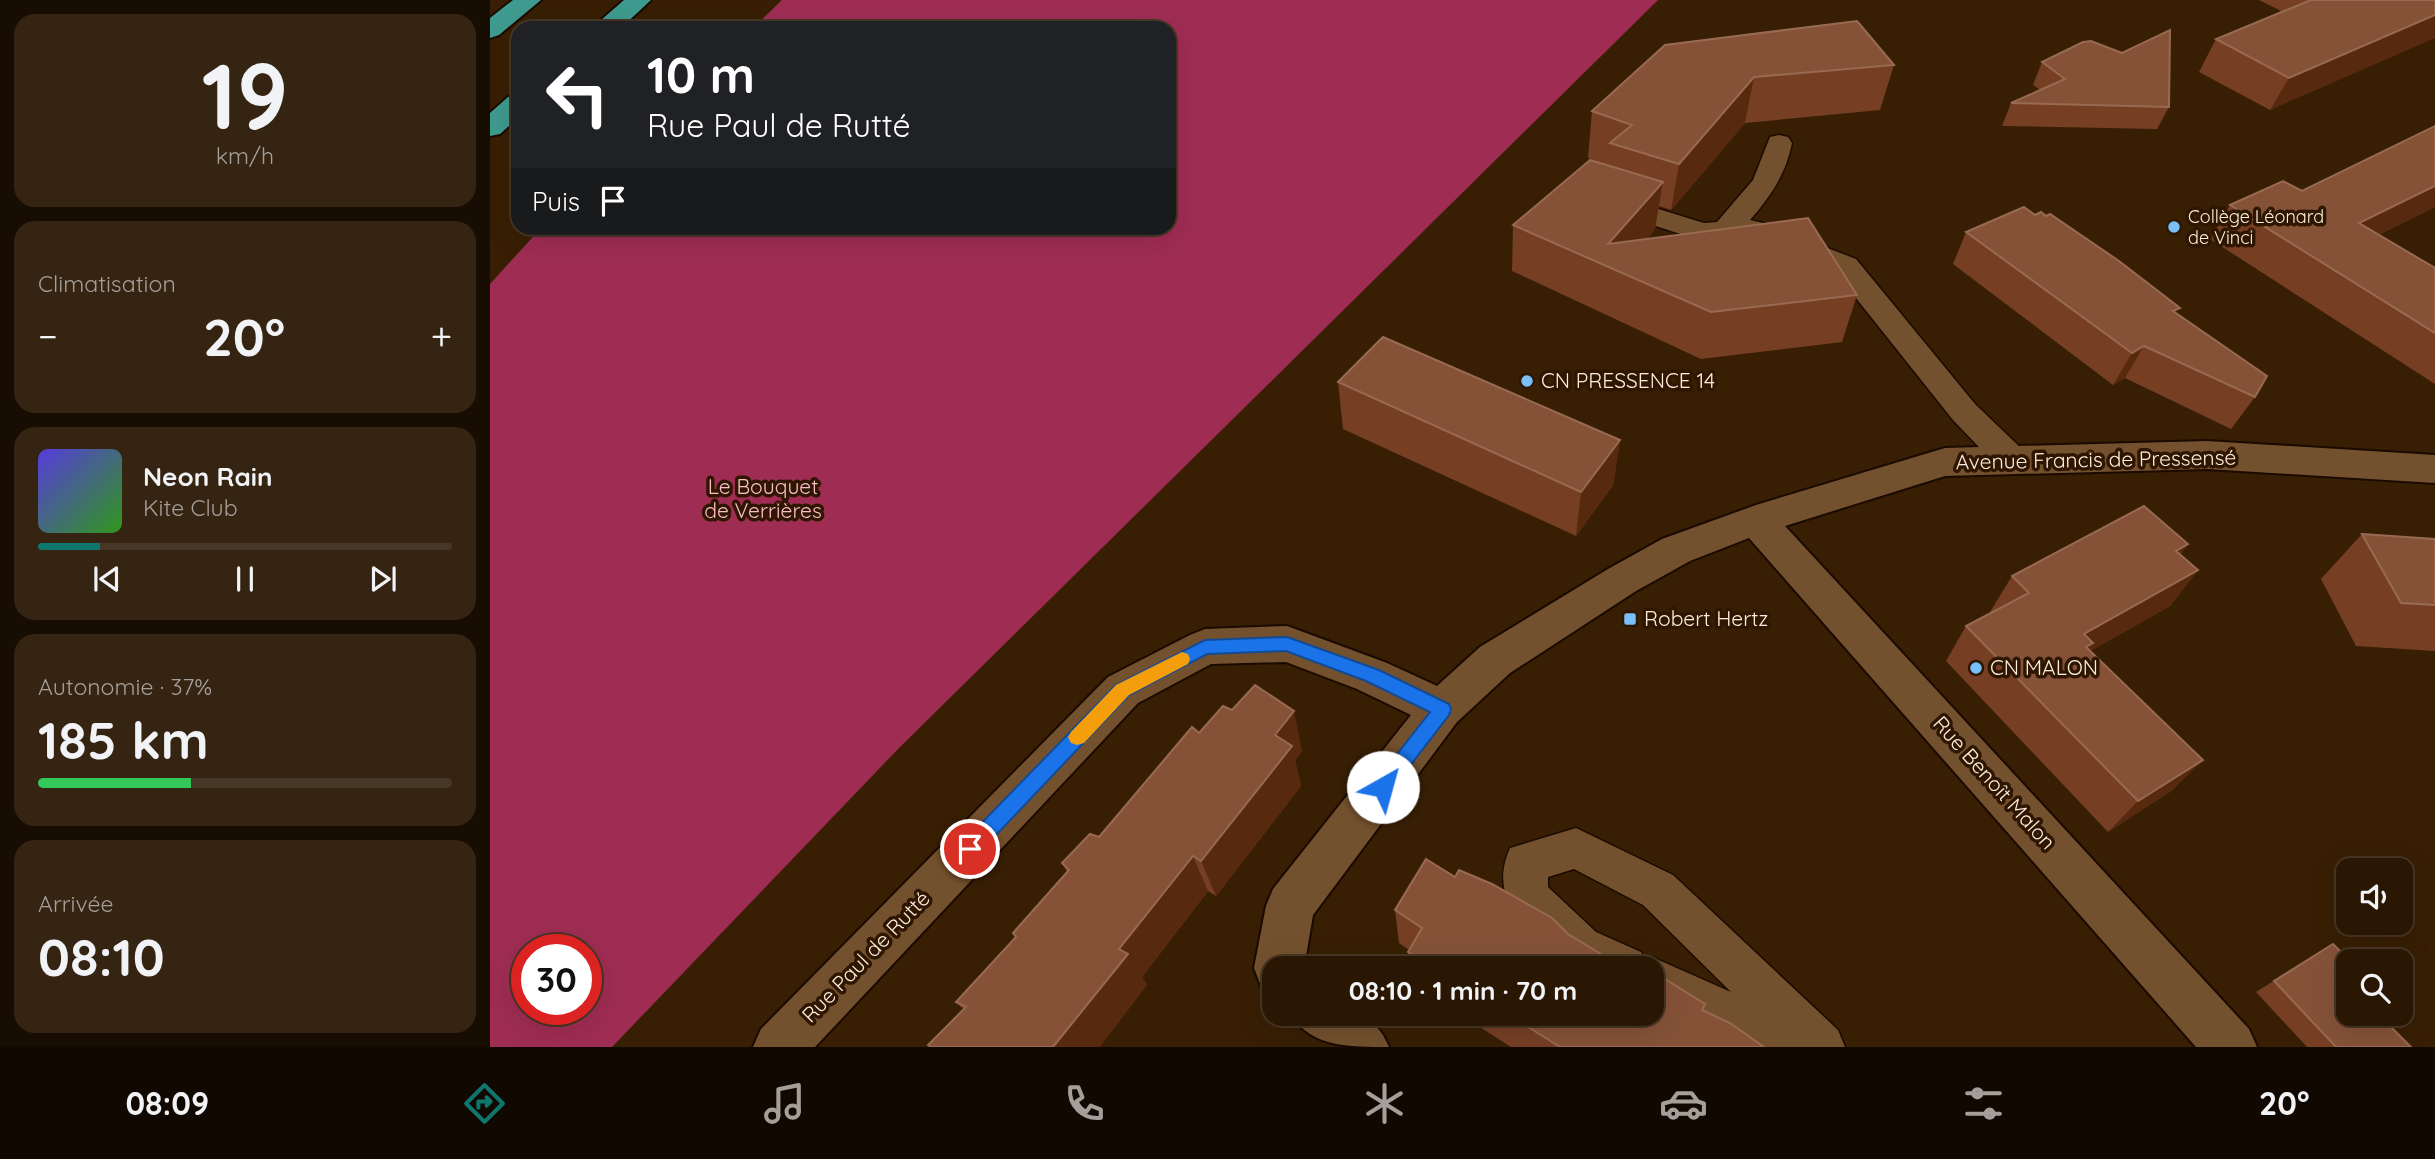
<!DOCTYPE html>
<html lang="fr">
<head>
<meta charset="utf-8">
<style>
	body { margin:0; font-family:Quicksand,sans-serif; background:#362412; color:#f1f3f6; height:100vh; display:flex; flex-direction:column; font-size:26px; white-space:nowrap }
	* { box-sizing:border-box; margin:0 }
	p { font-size:23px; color:#a59f9a }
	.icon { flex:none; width:38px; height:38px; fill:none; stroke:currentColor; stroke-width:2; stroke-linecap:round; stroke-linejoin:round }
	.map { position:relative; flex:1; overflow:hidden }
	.panel { display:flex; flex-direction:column; gap:14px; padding:14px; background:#170d02; width:490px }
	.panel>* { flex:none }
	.banner { position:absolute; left:21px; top:21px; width:665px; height:214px; border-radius:21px; box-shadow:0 7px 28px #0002,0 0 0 2px #463625; background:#202124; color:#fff; overflow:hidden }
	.fabs { position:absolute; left:1846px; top:858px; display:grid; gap:14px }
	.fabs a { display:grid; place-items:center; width:77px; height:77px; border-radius:14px; background:#2a1703; box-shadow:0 7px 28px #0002,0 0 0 2px #463625; font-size:35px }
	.speed { position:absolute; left:21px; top:934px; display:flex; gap:14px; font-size:35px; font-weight:700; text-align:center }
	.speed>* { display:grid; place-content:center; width:91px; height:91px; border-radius:50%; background:#2a1703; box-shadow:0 7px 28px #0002,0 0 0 2px #463625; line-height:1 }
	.speed .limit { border:10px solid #d22; background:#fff; color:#111 }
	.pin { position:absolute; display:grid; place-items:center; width:60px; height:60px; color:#fff; margin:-30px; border:4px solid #fff; border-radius:50%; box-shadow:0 2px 7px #0007 }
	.me { position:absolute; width:77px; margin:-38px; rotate:38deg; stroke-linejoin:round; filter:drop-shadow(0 0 5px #0008) }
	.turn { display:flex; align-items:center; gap:24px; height:147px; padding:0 21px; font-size:32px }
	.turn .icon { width:91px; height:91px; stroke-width:2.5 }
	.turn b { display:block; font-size:49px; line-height:60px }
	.then { display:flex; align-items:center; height:66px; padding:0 21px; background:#0003; gap:14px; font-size:26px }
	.big { font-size:52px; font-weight:700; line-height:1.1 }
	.panel .card { flex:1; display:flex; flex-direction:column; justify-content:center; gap:10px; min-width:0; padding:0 24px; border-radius:21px; background:#362412 }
	.panel .dial { align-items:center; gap:0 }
	.dial b { font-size:91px; line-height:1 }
	.song { display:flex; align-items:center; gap:21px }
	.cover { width:84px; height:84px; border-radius:10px; background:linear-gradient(135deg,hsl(250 70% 55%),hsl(110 70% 35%)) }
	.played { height:7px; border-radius:4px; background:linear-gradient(90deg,#0f766e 15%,#463625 15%) }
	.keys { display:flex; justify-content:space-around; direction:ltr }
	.heat { display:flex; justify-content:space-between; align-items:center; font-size:38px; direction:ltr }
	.charge { height:10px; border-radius:5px; background:linear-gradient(90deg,#34c759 37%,#463625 0) }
	.trip { position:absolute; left:772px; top:956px; width:402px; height:70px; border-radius:21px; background:#2a1703; box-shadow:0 7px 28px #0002,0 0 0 2px #463625; font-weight:700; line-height:70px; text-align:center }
	.tabs { display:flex; height:112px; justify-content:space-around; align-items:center; background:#110901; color:#a59f9a }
	.tabs .icon { width:49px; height:49px }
	.tabs .active { color:#0f766e }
	.tabs b { font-size:32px; color:#f1f3f6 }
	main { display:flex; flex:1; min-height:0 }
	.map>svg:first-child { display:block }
</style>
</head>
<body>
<main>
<section class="panel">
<div class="card dial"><b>19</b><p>km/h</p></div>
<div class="card"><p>Climatisation</p>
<div class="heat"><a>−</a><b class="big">20°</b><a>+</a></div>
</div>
<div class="card">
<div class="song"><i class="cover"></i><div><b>Neon Rain</b><p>Kite Club</p></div></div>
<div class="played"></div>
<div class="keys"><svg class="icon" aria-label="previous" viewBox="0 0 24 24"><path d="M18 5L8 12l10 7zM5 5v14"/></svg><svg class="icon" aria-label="pause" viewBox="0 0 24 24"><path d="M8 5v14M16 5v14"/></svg><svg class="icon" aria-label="next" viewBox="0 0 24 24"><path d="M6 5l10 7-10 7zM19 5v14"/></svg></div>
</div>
<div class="card"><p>Autonomie · 37%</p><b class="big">185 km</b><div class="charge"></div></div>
<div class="card"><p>Arrivée</p><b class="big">08:10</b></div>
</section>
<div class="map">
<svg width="1945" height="1047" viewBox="0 0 1945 1047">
	<rect width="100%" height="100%" fill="#381f04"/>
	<!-- forest -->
	<path fill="#9f2d53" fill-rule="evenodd" d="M292,0h876l-759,748 -287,299h-122v-763l51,-56h628v-200h-416zM37,950h59v60h-59z"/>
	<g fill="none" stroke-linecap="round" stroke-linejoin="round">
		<!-- lane casing -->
		<g stroke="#1b0a00" stroke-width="3">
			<path id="lane" d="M1289,135l9,2 4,6c-6,31 -22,54 -42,77l13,3 93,36 119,145 49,47 5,9 -5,9 -12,3 -12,-3 -47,-49 -117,-147 -86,-35 -48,3 -99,-32 -4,-6 4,-6 10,-2 91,28 13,-1 36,-42 17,-43z
				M1086,828l97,47 165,155 7,17h-98l-95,-43v-36h-79l-9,-4c-34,-34 -78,-62 -54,-116zM1084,869l69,36 88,87 -79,-35 -7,3 -4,-8 -45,-20 -48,-45v-10z"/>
		</g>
		<!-- street casing -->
		<g stroke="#1b0a00" stroke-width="4">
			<path id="street" d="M1717,441l228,14v28l-228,-14 -262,7 -160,50 464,503 8,18h-61l-447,-509 -59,23 -54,30 -126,82 -53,49 -144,193 -9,53h-30v23l-13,-5 -7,-18 12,-62 7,-17 138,-174 -54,-26 -71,-27 -75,2 -73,39 -323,344h-62l8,-18 347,-352 82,-42 15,-6 82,-3 100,37 50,23 43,-39 128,-78 54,-30 94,-34 189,-57z
				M800,1013c43,0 80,-12 99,34 -42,0 -79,0 -99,-34z"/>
		</g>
		<!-- highway casing -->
		<g stroke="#1b0a00" stroke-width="4">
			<path id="highway" d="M23,0h28l-42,35 -9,3v-20z
				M134,0h27l-30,28h-29z
				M28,95v23l-18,16 -10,2v-23l18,-16z"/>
		</g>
		<!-- lane -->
		<use href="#lane" fill="#74512e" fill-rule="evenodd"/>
		<!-- street -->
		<use href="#street" fill="#74512e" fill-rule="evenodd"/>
		<!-- highway -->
		<use href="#highway" fill="#3f9b8f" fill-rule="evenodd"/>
	</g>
	<!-- wall -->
	<path fill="#763f24" d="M1769,0h176l-165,110 -71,-38 17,-33 67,-27z
		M1175,45l229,20 -14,45 -135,13 -74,87 -12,-4 -4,23 -8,10 210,56 -15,47 -141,17 -189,-88 1,-46 94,-60 -19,-7 4,-47z
		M1552,62l127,45 -12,22 -155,-3 9,-23 29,-13 -7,-5z
		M1945,126v81l-57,28 57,33v116l-225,-145 20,-34 72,-14z
		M1545,215l141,98 79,84 -24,32 -106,-51 -12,7 -160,-121 13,-32z
		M848,382l282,58 -7,45 -37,51 -233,-107z
		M1872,534l73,5v112l-79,-5 -35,-67z
		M1698,544l-8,11 18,15 -28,36 -80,45 113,109 -32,31 -63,41 -162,-171 20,-35 25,-13 -1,-1 22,-36z
		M742,710l70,41 -7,10 6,25 -85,110 -8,-5 -66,86 5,8 -184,24 -7,-7 60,-65 51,-65 -5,-9 37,-26 100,-104z
		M965,877l113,57 56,34h-215l-1,-16 1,-2 -10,-7 -4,-33z
		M1843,944l15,69 63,34h-104l-51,-55z
		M1212,1010l62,37h-253l-53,-34h194z"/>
	<!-- shaded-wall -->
	<path fill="#572a0f" d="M1945,15v23l-165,72 19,-32z
		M1264,77l-9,46 -74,87 8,-46z
		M1173,182l-8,47 -36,42 -11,-27z
		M1945,186v21l-100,50 24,-34z
		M1654,346l-19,32 -12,7 19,-32z
		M1130,440l-7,45 -37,51 5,-44z
		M1698,544l-28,36 16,-29z
		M1708,570l-28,36 -85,48 -1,-20z
		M804,711l8,40 -7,10 6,25 -85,110 -15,-35 74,-126z
		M1713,760l-32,31 -63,41 30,-31z
		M703,856l15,35 -66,86 5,8 -47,62h-47l66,-98z"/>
	<!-- building -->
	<path fill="#855238" stroke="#986a52" stroke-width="2" d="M1821,0h124v15l-146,63 -73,-39z
		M1367,21l37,44 -140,12 -75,87 -69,-21 22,-18 -40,-14 73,-66z
		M1680,30l-1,77 -158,-4 54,-24 -23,-17 41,-20 8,-1 31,12z
		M1945,126v60l-76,37 76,45v65l-205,-128 53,-24 19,10z
		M1100,160l73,22 -55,62 200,-26 49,77 -146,17 -198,-87z
		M1534,207l11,8 6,-3 5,4 4,-2 69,47 61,47 -7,3 94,65 -12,21 -111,-51 -12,7 -166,-121z
		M893,337l237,103 -39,52 -243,-110z
		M1654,506l44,38 -12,7 22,19 -114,64 9,9 -7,4 117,113 -65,41 -172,-175 63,-33 -17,-17z
		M1872,534l73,5v66l-34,-2z
		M765,685l39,26 -19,24 17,11 -91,115 -8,-5 -74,93 9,5 -75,93h-122l-3,-2 38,-38 -10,-5 60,-65 -3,-4 56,-63 -7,-7 28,-29 9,3 93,-110 7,6 24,-27 9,4z
		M936,859l29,18 4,-7 33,14 60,34 16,16 56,34h-191l-25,-16 14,-24 -27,-18z
		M1843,944l17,17h-2v52h29l34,34h-75l-62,-66z
		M1162,979l9,7 4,-7 40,25 -3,6 28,13 34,24h-204l-54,-34h146z"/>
	<!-- route -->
	<path fill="#1a73e8" stroke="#114b97" stroke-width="2" d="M797,637l92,33 70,34 2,5 -2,6 -60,78 -6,3 -7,-3 -3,-6 3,-6 54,-69 -64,-31 -80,-30 -79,3 -78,41 -152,160 -7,3 -7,-3 -3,-6 3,-7 153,-157 89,-45z"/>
	<!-- slow -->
	<path fill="#f59e0b" d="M692,652l6,2 2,5 -2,5 -59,31 -45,48 -7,2 -6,-2 -3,-6 3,-5 45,-47z"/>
	<!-- markers -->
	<g fill="#79bff8" stroke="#2e1600" stroke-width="2.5">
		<circle cx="1684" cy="227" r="7"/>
		<circle cx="1037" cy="381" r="7"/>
		<rect x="1133" y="612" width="14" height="14" rx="3.5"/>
		<circle cx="1486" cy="668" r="7"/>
	</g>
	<g text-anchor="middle" stroke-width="7" stroke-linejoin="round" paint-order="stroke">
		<!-- far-poi labels -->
		<g font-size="18" fill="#fdecdd" stroke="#2e1600" text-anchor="start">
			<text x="1698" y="223">Collège Léonard<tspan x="1698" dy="21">de Vinci</tspan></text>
		</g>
		<!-- poi labels -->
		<g font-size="21" fill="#fdecdd" stroke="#2e1600" text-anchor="start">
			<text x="1051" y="388">CN PRESSENCE 14</text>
			<text x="1154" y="626">Robert Hertz</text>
			<text x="1500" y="675">CN MALON</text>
		</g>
		<!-- street labels -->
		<g font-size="21" fill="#fdecdd" stroke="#2e1600">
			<text transform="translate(1606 460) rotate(-1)" y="7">Avenue Francis de Pressensé</text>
			<text transform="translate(1504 783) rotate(48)" y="7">Rue Benoît Malon</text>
			<text transform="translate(376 957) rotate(-46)" y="7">Rue Paul de Rutté</text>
		</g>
		<!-- park labels -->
		<g font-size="21" fill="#fbbdca" stroke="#2e1600">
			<text x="273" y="494">Le Bouquet<tspan x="273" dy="24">de Verrières</tspan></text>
		</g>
	</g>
</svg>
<div class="fabs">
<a><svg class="icon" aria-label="sound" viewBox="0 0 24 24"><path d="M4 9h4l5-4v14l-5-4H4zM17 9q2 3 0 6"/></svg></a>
<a><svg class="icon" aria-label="search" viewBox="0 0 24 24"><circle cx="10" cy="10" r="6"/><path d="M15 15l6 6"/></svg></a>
</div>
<div class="speed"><div class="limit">30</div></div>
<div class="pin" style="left:480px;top:849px;background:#d93025"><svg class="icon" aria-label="arrive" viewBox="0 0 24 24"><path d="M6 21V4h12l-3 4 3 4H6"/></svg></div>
<svg class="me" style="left:893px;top:787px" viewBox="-20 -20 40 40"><circle r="19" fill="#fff"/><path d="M0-13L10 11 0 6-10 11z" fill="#1a73e8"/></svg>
<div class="trip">08:10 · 1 min · 70 m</div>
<div class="banner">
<div class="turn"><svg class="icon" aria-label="left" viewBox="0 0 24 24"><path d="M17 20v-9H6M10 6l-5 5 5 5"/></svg><div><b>10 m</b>Rue Paul de Rutté</div></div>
<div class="then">Puis<svg class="icon" aria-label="arrive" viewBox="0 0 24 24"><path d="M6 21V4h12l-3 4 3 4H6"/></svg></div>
</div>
</div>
</main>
<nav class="tabs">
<b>08:09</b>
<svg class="icon active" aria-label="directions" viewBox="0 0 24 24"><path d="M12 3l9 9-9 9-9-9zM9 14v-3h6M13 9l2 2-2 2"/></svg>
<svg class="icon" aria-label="music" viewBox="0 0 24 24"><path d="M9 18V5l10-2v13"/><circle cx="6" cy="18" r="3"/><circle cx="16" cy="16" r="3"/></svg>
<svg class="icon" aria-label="phone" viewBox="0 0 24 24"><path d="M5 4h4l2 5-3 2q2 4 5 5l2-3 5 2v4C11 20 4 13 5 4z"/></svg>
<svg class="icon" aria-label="climate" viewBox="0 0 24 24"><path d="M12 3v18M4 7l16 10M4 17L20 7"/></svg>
<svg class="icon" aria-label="car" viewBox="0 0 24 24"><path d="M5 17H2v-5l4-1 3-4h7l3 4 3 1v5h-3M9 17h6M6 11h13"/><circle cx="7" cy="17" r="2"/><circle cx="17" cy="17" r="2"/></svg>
<svg class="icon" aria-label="filters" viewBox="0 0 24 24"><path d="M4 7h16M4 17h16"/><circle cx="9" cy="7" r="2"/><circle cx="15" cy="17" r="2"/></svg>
<b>20°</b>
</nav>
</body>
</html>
